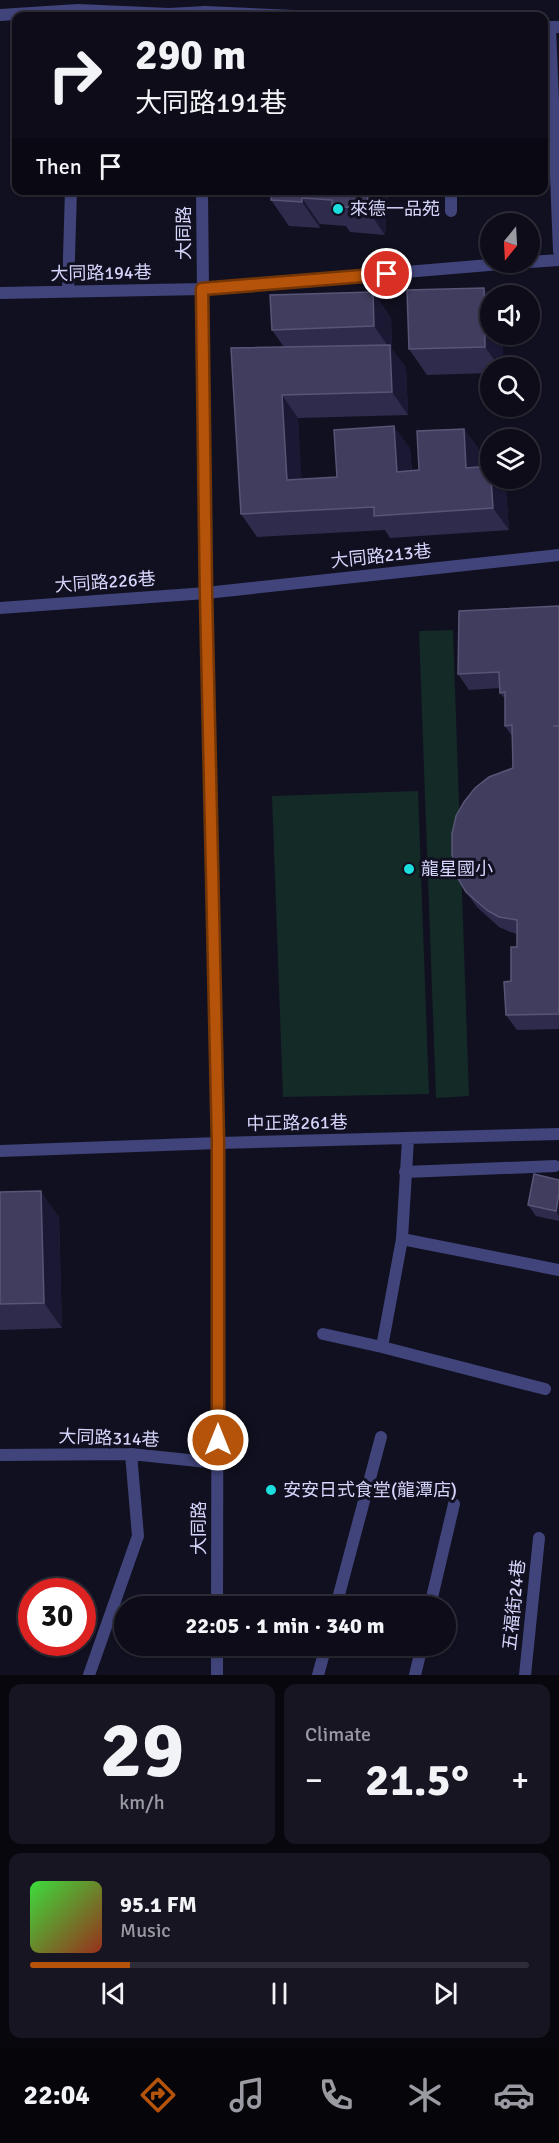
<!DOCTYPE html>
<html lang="en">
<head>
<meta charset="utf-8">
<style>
	body { margin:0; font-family:Signika,"Noto Sans TC",sans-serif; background:#161521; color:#f1f3f6; height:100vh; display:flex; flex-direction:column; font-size:22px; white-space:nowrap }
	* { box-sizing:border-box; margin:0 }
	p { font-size:20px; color:#9a9ba2 }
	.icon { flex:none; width:33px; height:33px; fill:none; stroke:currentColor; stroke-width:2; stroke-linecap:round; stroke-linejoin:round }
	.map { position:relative; height:1675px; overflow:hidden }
	.side { display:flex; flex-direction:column; gap:9px; padding:9px; background:#07070d; flex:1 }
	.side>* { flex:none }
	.banner { position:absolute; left:12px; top:12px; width:536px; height:183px; border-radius:12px; box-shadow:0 2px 4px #0004,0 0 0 2px #2d2c37; background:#0d0c18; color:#f1f3f6; overflow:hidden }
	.needle { width:39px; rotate:198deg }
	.controls { position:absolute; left:480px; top:213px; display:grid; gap:12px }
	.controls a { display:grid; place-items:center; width:60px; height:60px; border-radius:50%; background:#0d0c18; box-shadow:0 2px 4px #0004,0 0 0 2px #2d2c37; font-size:30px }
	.speed { position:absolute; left:18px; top:1578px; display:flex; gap:12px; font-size:30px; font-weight:700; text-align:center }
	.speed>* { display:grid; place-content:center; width:78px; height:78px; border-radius:50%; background:#0d0c18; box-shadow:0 2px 4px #0004,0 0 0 2px #2d2c37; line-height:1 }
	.speed .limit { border:9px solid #d22; background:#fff; color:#111 }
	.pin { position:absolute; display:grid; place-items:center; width:51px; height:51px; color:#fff; margin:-26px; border:3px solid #fff; border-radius:50%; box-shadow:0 2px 6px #0007 }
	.me { position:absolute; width:66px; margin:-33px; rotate:0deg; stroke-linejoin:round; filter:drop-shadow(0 0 4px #0008) }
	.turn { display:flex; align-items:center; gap:21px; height:126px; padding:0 24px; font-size:27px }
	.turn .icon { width:78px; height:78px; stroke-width:2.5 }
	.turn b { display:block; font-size:42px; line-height:51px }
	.then { display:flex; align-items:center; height:57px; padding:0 24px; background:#0003; gap:12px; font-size:22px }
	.big { font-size:45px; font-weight:800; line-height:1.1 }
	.side .card { flex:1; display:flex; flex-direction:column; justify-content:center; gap:9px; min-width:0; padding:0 21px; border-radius:12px; background:#161521 }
	.side .dial { align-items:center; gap:0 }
	.dial b { font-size:78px; line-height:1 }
	.song { display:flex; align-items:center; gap:18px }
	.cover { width:72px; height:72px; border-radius:9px; background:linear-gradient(135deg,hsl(120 70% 55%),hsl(10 70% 35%)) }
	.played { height:6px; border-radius:3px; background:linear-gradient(90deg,#b45309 20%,#2d2c37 20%) }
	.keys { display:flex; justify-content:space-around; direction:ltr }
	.heat { display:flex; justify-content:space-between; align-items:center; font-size:33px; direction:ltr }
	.side .tiles { flex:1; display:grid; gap:9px; grid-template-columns:1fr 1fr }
	.card:last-child { grid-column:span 2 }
	.trip { position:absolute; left:114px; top:1596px; width:342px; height:60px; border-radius:30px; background:#0d0c18; box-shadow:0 2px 4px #0004,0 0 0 2px #2d2c37; font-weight:800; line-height:60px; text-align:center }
	.tab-bar { display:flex; height:96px; justify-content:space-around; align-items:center; background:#05050a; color:#9a9ba2 }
	.tab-bar .icon { width:42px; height:42px }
	.tab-bar .current { color:#b45309 }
	.tab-bar b { font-size:27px; color:#f1f3f6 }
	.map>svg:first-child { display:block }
</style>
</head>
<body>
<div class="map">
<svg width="559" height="1675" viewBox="0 0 559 1675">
	<rect width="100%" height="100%" fill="#111020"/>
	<!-- green -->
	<path fill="#142a27" d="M453,630l16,466 -33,2 -17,-467z
		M418,791l11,303 -146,3 -11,-301z"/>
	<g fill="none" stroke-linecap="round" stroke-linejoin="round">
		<!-- service -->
		<path stroke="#40447a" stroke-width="12" d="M550,27l9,224
			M451,211v-21
			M530,262l29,-2
			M68,291l3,-101
			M0,293l202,-4 324,-27
			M0,608l206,-15 353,-38
			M408,1139l-6,100 -20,108 163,42
			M0,1151l218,-8 341,-9
			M405,1172l150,-6
			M402,1239l157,31
			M323,1334l59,13
			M0,1455l131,-1 86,9
			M336,1606l45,-169
			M430,1606l24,-102
			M89,1675l49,-139 -7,-82
			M318,1675l8,-29
			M415,1675l7,-29
			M525,1675l14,-137"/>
		<!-- minor -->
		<path stroke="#40447a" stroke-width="12" d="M0,15l78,-5 91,4 36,-2
			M202,190l4,403 12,550 -1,463
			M217,1675v-29"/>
		<!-- tertiary -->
		<path stroke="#40447a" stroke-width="12" d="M205,12l90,4
			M543,27h16"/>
	</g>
	<!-- wall -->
	<path fill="#2f2b4c" d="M388,194l-3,41 -35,-3 -4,-6 -26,-2v4l-31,-2 -18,-26z
		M484,288l6,10v36l13,34h-13v5l-63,2 -18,-26z
		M373,292l18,26 1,31 14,19 2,47 -110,3 3,61 36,-2 73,-29 2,23 7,-1 45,-41 16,22 1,16 9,11h9l7,11 3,41 -119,8 -5,-8 -128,7 -16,-23 43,-167 -12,-17z
		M559,606v423l-42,1 -11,-15 5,-34 6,-34v-13l-7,-2 -11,-5 -22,-20 -11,-15 47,-124 -1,-32 -7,-10v-27l-5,-6v-5l-31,2 -11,-16z
		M559,1180v41l-23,-5 -8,-11z
		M0,1192l59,25 3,111 -62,2z"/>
	<!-- shaded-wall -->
	<path fill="#1b1833" d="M368,190h17l3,4 -3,41 -18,-26z
		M302,198l18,26v4l-18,-26z
		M484,288l6,10v36h13v34h-3l-15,-21z
		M373,292l18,26 1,31 14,19 2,47 -16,-23 -2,-43 -16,-23z
		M282,395l16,23 5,85 -16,-23z
		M394,426l16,22 3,47 -16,-23z
		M464,429l16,22 1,39 -15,-22z
		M491,478h8l7,11 3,41 -16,-22z
		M41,1191l18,26 3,111 -18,-25z
		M559,1193v23l-3,-5z"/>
	<!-- building -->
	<path fill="#403d5f" stroke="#585577" stroke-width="1.5" d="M272,190h96l-1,19 -35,-3v-6l-30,-2v4l-31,-2z
		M484,288l1,59 -76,2 -2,-59z
		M373,292l1,34 -102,4 -2,-35z
		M390,345l2,47 -110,3 5,85 50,-3 -3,-47 60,-4 3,46 22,-2 -2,-39 47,-2 2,39 24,-2v12h1l2,30 -119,8v-9l-133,7 -10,-166z
		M559,606v120h-6h6v288l-53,1 -2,-33 7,-1v-34h6v-27l-18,-3 -11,-6 -22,-19 -9,-15 -5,-23v-20l4,-18 8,-14 11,-14 14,-11 24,-9 -1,-43 -7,1v-34l-5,1 -1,-21 -41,2 1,-63z
		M534,1174l25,6v13l-3,18 -28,-6z
		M41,1191l3,112 -44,1v-112z"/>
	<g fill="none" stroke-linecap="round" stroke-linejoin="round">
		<!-- route casing -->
		<g stroke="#753606" stroke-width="15">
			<path id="route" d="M218,1440v-297l-12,-550 -4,-304 185,-15"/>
		</g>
		<!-- route -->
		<use href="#route" stroke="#b45309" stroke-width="10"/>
	</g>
	<!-- markers -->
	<g fill="#1bdfdf" stroke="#111020" stroke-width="2">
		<circle cx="338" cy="209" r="6"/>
		<circle cx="409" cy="869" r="6"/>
		<circle cx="271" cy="1490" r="6"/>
	</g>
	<g text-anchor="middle" stroke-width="6" stroke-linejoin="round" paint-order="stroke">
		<!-- poi labels -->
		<g font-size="18" fill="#d5d4fa" stroke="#111020" text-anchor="start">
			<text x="350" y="215">來德一品苑</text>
			<text x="421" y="875">龍星國小</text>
			<text x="283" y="1496">安安日式食堂(龍潭店)</text>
		</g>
		<!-- street labels -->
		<g font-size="18" fill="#d5d4fa" stroke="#111020">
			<text transform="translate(184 233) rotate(-90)" y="6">大同路</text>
			<text transform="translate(101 273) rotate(-1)" y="6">大同路194巷</text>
			<text transform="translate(381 556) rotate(-6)" y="6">大同路213巷</text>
			<text transform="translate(105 582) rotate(-4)" y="6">大同路226巷</text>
			<text transform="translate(297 1123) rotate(-1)" y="6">中正路261巷</text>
			<text transform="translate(109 1438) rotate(2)" y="6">大同路314巷</text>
			<text transform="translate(199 1528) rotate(-90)" y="6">大同路</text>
			<text transform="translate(514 1605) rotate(-84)" y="6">五福街24巷</text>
		</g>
	</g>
</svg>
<div class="controls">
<a><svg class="needle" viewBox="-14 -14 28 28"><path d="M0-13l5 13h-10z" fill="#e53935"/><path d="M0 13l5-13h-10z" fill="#9a9ba2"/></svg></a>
<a><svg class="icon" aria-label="sound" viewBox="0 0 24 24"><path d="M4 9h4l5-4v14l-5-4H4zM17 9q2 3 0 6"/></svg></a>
<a><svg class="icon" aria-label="search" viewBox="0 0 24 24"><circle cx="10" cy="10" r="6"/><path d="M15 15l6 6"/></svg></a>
<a><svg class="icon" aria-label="layers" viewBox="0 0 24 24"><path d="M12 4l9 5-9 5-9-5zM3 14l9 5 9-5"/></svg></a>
</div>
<div class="speed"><div class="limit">30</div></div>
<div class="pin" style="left:387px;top:274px;background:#d93025"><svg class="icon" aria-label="arrive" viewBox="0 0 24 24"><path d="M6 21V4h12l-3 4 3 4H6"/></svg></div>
<svg class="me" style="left:218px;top:1440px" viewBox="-20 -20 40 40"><circle r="17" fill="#b45309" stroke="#fff" stroke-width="3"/><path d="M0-11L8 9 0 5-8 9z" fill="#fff"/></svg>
<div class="trip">22:05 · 1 min · 340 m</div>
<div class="banner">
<div class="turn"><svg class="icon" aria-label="right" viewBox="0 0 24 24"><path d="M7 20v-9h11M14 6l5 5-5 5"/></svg><div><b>290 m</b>大同路191巷</div></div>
<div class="then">Then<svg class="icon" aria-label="arrive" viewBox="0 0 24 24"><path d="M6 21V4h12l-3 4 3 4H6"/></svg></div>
</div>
</div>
<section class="side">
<div class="tiles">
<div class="card dial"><b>29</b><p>km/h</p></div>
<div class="card"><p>Climate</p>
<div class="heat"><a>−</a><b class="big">21.5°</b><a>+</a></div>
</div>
<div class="card">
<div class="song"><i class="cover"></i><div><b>95.1 FM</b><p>Music</p></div></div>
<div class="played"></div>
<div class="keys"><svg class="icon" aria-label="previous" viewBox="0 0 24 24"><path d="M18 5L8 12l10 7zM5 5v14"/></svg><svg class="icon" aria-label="pause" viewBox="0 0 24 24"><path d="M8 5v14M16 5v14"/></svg><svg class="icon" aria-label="next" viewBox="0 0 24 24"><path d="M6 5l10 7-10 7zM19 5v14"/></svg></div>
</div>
</div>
</section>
<nav class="tab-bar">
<b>22:04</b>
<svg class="icon current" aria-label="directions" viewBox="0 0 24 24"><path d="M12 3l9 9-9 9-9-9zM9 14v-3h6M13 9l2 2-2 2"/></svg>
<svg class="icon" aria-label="music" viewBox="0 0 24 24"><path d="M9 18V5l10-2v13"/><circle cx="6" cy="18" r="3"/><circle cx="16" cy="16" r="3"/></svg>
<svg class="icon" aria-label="phone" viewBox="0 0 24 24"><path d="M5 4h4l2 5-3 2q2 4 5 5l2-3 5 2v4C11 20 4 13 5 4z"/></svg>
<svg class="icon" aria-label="climate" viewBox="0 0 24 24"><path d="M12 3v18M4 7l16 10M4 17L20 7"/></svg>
<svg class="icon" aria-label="car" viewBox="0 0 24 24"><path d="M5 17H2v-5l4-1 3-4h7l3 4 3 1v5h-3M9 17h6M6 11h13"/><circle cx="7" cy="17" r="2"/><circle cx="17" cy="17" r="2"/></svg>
</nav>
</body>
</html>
